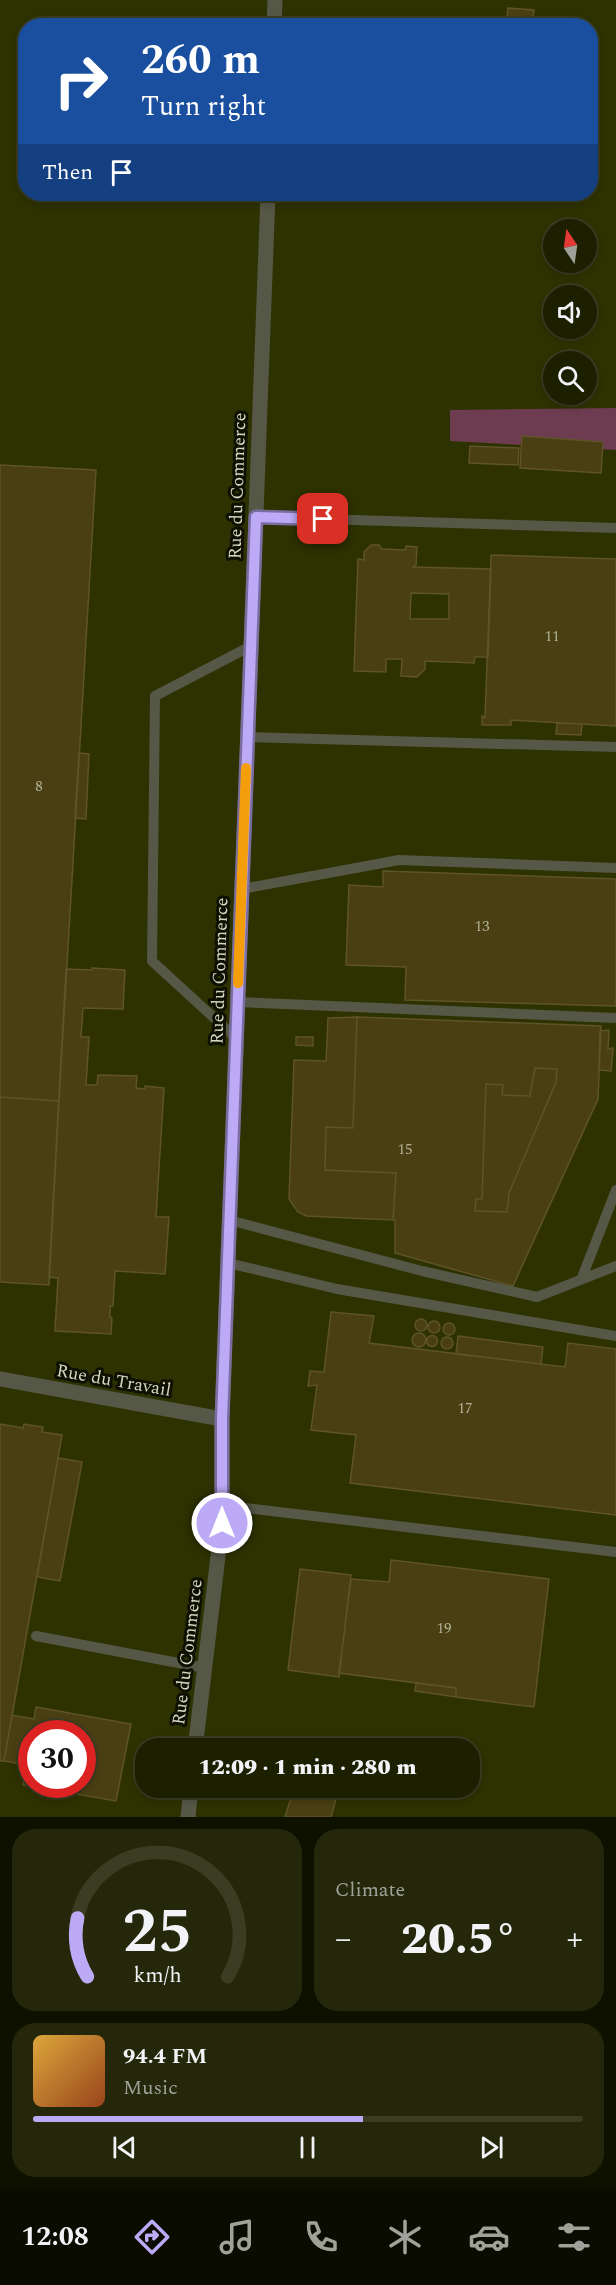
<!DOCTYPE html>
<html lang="en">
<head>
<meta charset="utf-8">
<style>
	body { margin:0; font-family:Spectral,serif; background:#25270a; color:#f1f3f6; height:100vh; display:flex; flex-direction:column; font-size:22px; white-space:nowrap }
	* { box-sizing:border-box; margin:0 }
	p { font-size:20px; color:#a0a299 }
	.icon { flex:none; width:33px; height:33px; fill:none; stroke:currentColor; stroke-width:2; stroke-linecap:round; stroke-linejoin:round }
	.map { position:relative; height:1817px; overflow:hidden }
	.sheet { display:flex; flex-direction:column; gap:12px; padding:12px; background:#0f1100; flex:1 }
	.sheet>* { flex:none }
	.banner { position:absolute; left:18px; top:18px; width:580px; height:183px; border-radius:24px; box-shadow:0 3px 9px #0003,0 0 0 2px #3a3d22; background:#1a4fa0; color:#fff; overflow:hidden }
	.needle { width:39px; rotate:347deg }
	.buttons { position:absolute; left:543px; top:219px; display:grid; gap:12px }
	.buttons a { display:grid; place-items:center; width:54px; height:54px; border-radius:50%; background:#1c1f00; box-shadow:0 3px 9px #0003,0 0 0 2px #3a3d22; font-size:30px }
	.speed { position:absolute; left:18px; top:1720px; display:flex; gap:12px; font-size:30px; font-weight:700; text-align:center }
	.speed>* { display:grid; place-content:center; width:78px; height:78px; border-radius:50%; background:#1c1f00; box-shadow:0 3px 9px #0003,0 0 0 2px #3a3d22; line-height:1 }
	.speed .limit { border:9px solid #d22; background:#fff; color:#111 }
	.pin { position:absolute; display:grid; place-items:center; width:51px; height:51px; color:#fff; margin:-26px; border-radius:12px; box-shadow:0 3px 9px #0006 }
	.me { position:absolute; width:66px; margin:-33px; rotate:0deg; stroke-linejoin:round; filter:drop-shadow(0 0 4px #0008) }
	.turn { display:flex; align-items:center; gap:21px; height:126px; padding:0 24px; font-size:27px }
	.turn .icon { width:78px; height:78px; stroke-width:2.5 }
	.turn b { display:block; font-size:42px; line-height:51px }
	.then { display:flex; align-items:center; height:57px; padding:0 24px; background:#0003; gap:12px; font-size:22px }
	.big { font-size:45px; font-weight:800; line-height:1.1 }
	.sheet .tile { flex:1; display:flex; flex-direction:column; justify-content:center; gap:9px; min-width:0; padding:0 21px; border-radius:24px; background:#25270a }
	.sheet .dial { align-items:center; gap:0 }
	.dial svg { height:156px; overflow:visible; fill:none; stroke:#3a3d22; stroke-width:7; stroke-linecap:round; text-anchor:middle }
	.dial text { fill:#f1f3f6; stroke:none }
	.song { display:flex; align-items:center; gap:18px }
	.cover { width:72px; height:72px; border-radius:9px; background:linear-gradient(135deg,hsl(40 70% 55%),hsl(20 70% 35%)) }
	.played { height:6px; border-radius:3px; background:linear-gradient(90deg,#bcaaf6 60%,#3a3d22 60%) }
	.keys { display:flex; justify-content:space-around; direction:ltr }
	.heat { display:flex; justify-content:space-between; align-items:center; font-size:33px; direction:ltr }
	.sheet .tiles { flex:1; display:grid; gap:12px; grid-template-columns:1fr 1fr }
	.tile:last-child { grid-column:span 2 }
	.trip { position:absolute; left:135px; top:1738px; width:345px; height:60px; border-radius:24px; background:#1c1f00; box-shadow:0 3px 9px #0003,0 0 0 2px #3a3d22; font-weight:800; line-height:60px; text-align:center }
	.dock { display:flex; height:96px; justify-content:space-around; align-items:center; background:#0b0c00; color:#a0a299 }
	.dock .icon { width:42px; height:42px }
	.dock .current { color:#bcaaf6 }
	.dock b { font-size:27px; color:#f1f3f6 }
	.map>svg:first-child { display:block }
</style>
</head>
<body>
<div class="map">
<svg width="616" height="1817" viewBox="0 0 616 1817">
	<rect width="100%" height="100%" fill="#252900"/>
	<!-- built -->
	<path fill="#2e3200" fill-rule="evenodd" d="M0,0h616v1817h-616zM26,26h565v168h-565zM554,230h32v32h-32zM554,296h32v32h-32zM554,362h32v32h-32zM32,1734h50v51h-50zM146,1749h324v39h-324z"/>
	<!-- green -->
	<path fill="#6d3c50" d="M616,408v42l-166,-9v-31z"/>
	<!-- building -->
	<path fill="#4a3f13" stroke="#5e5329" stroke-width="1.5" fill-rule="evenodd" d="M508,8l26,2 -3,16h-25z
		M522,436l81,6 -2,31 -81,-5z
		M470,446l49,2 -1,17 -49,-2z
		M0,465l96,5 -37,631 -59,-4z
		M371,545h8l3,4 23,1 1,-4 11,1 -1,18 -3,2 78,2 -3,88h-13l-1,6 -49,-2v8l-8,8 -16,-1 1,-17h-16v13l-32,-1 4,-112 6,1v-8zM411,593l38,1v25h-39z
		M491,555l125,4v167l-105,-6v5h-29v-9l3,1z
		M557,723l25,1 -1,11 -25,-1z
		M79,753l10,1 -3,65 -11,-1z
		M383,871l233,8v127l-211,-6 1,-33 -60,-2 3,-80 34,2z
		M92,968l33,2 -2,39 -40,-1 -2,29h8l-3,48h11l1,-10 39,1 -1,12 9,1v-3l19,2 -8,129h13l-4,57 -50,-3 -2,35h-3v11l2,1 -1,16 -56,-3 3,-53 -9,-1 17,-308 26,1z
		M357,1017l244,9 -3,73 -85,187 -118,-33v-33h-2l3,-47 -71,-3 1,-43 27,1zM535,1068l22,1 -1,13 -47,111 -2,19 -32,-1 1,-12h6l4,-115 17,1 -1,10 28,1z
		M357,1017l-4,111 -27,-1 -1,43 71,3 -3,47 -87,-4 -8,-4 -9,-13 5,-139 32,1 2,-43z
		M609,1030l-1,19 5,-1 -2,23 -12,-1 1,-39z
		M296,1037h17v9l-17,-1z
		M535,1068l22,1 -1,13 -47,111 -2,19 -32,-1 1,-12h6l4,-115 17,1 -1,10 28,1z
		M0,1097l59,4 -10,184 -49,-3z
		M331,1312l43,4 -5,27 196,24 3,-24 48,6v166l-266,-32 6,-48 -45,-5 6,-45 -9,1 2,-15 14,1z
		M415 1325a6 6 0 1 1 12 0a6 6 0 1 1-12 0Z
		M428 1327a6 6 0 1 1 12 0a6 6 0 1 1-12 0Z
		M443 1329a6 6 0 1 1 12 0a6 6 0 1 1-12 0Z
		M412 1340a7 7 0 1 1 14 0a7 7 0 1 1-14 0Z
		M426.5 1341a5.5 5.5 0 1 1 11 0a5.5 5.5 0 1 1-11 0Z
		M458,1336l85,11 -2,17 -85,-10z
		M441 1343a6 6 0 1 1 12 0a6 6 0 1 1-12 0Z
		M0,1424l23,4 1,-4 19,3 -1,5 20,3 -58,326h-4z
		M58,1458l24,4 -22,119 -23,-4z
		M391,1560l158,19 -15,128 -78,-10v-9l-117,-15 12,-94 38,3z
		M300,1569l51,6 -12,102 -51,-7z
		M416,1683l40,5v9l-41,-6z
		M36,1707l95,17 -15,77 -93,-16 3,-20 -22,-4 8,-46 22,4zM32,1734h50v51h-50z
		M294,1788h45l-8,29h-46z"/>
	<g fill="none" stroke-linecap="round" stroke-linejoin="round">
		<!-- lane -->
		<path stroke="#555847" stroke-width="10" d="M256,517l360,11
			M247,737l369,10
			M242,889l157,-29 217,8
			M237,1002l379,16
			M236,1038l-84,-77 3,-265 96,-50
			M229,1220l193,51 115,26 79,-31
			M228,1263l109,26 279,47
			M581,1280l35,-90
			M221,1505l395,47
			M36,1636l169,32"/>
		<!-- street -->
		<path stroke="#555847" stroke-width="15" d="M274,26l1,-26
			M0,1379l222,40
			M195,1749l27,-226v-104l46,-1225
			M188,1817l3,-29"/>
	</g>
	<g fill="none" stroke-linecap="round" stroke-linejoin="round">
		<!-- route casing -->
		<g stroke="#7a6ea0" stroke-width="15">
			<path id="route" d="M222,1523v-104l34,-902 67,2"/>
		</g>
		<!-- route -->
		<use href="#route" stroke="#bcaaf6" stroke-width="10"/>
		<!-- slow -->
		<path stroke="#f59e0b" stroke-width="10" d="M238,983l8,-215"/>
	</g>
	<g text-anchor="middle" stroke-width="6" stroke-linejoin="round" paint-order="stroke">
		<!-- number labels -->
		<g font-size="15" fill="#b2b196">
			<text x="552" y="641">11</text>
			<text x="39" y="791">8</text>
			<text x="482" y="931">13</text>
			<text x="405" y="1154">15</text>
			<text x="465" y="1413">17</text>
			<text x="444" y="1633">19</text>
		</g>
		<!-- street labels -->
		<g font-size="18" fill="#d4d7c1" stroke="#0e1002">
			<text transform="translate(237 486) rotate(-88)" y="6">Rue du Commerce</text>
			<text transform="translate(219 971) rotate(-88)" y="6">Rue du Commerce</text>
			<text transform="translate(114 1380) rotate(10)" y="6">Rue du Travail</text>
			<text transform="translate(187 1652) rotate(-83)" y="6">Rue du Commerce</text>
		</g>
	</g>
</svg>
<div class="buttons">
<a><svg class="needle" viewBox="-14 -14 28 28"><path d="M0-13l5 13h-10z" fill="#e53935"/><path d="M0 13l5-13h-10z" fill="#a0a299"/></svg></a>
<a><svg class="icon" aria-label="sound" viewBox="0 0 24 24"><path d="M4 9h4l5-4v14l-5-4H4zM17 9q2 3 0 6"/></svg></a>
<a><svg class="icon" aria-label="search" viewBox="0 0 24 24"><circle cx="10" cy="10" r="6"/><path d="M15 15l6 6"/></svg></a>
</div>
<div class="speed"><div class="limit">30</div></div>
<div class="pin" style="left:323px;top:519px;background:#d93025"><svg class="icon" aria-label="arrive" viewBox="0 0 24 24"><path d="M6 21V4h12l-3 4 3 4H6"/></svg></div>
<svg class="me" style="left:222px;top:1523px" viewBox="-20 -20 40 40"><circle r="17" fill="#bcaaf6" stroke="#fff" stroke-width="3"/><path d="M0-11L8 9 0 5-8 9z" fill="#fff"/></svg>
<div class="trip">12:09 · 1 min · 280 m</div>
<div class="banner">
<div class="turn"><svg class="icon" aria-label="right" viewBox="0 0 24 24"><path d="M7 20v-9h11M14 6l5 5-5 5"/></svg><div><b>260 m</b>Turn right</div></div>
<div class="then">Then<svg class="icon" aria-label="arrive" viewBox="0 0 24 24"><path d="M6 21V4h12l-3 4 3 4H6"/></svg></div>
</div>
</div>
<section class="sheet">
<div class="tiles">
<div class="tile dial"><svg viewBox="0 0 100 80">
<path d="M14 69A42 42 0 1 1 86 69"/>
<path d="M14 69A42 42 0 0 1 9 39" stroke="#bcaaf6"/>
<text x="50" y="56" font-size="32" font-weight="700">25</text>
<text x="50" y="72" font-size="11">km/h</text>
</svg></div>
<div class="tile"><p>Climate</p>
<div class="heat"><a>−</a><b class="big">20.5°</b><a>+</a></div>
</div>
<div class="tile">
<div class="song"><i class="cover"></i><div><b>94.4 FM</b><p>Music</p></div></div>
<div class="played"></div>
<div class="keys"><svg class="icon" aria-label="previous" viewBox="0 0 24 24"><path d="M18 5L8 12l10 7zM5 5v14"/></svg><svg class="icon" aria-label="pause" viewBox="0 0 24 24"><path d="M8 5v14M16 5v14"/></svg><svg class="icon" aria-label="next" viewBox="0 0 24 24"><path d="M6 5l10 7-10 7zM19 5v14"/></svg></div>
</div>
</div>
</section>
<nav class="dock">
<b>12:08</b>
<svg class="icon current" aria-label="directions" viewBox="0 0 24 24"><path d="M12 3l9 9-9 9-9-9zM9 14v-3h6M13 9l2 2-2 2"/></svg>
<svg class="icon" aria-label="music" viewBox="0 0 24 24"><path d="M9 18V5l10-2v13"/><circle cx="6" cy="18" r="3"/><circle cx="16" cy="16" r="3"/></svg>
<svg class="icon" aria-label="phone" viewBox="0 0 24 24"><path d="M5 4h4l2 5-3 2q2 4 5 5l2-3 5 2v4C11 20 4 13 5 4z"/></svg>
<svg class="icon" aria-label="climate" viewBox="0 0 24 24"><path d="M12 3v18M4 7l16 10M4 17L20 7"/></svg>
<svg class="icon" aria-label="car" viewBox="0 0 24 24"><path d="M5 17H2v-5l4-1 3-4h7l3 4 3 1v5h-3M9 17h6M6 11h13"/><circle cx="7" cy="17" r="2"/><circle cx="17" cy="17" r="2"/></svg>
<svg class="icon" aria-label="filters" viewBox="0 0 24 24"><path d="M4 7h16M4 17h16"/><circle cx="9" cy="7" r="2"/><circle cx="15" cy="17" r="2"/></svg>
</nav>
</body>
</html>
